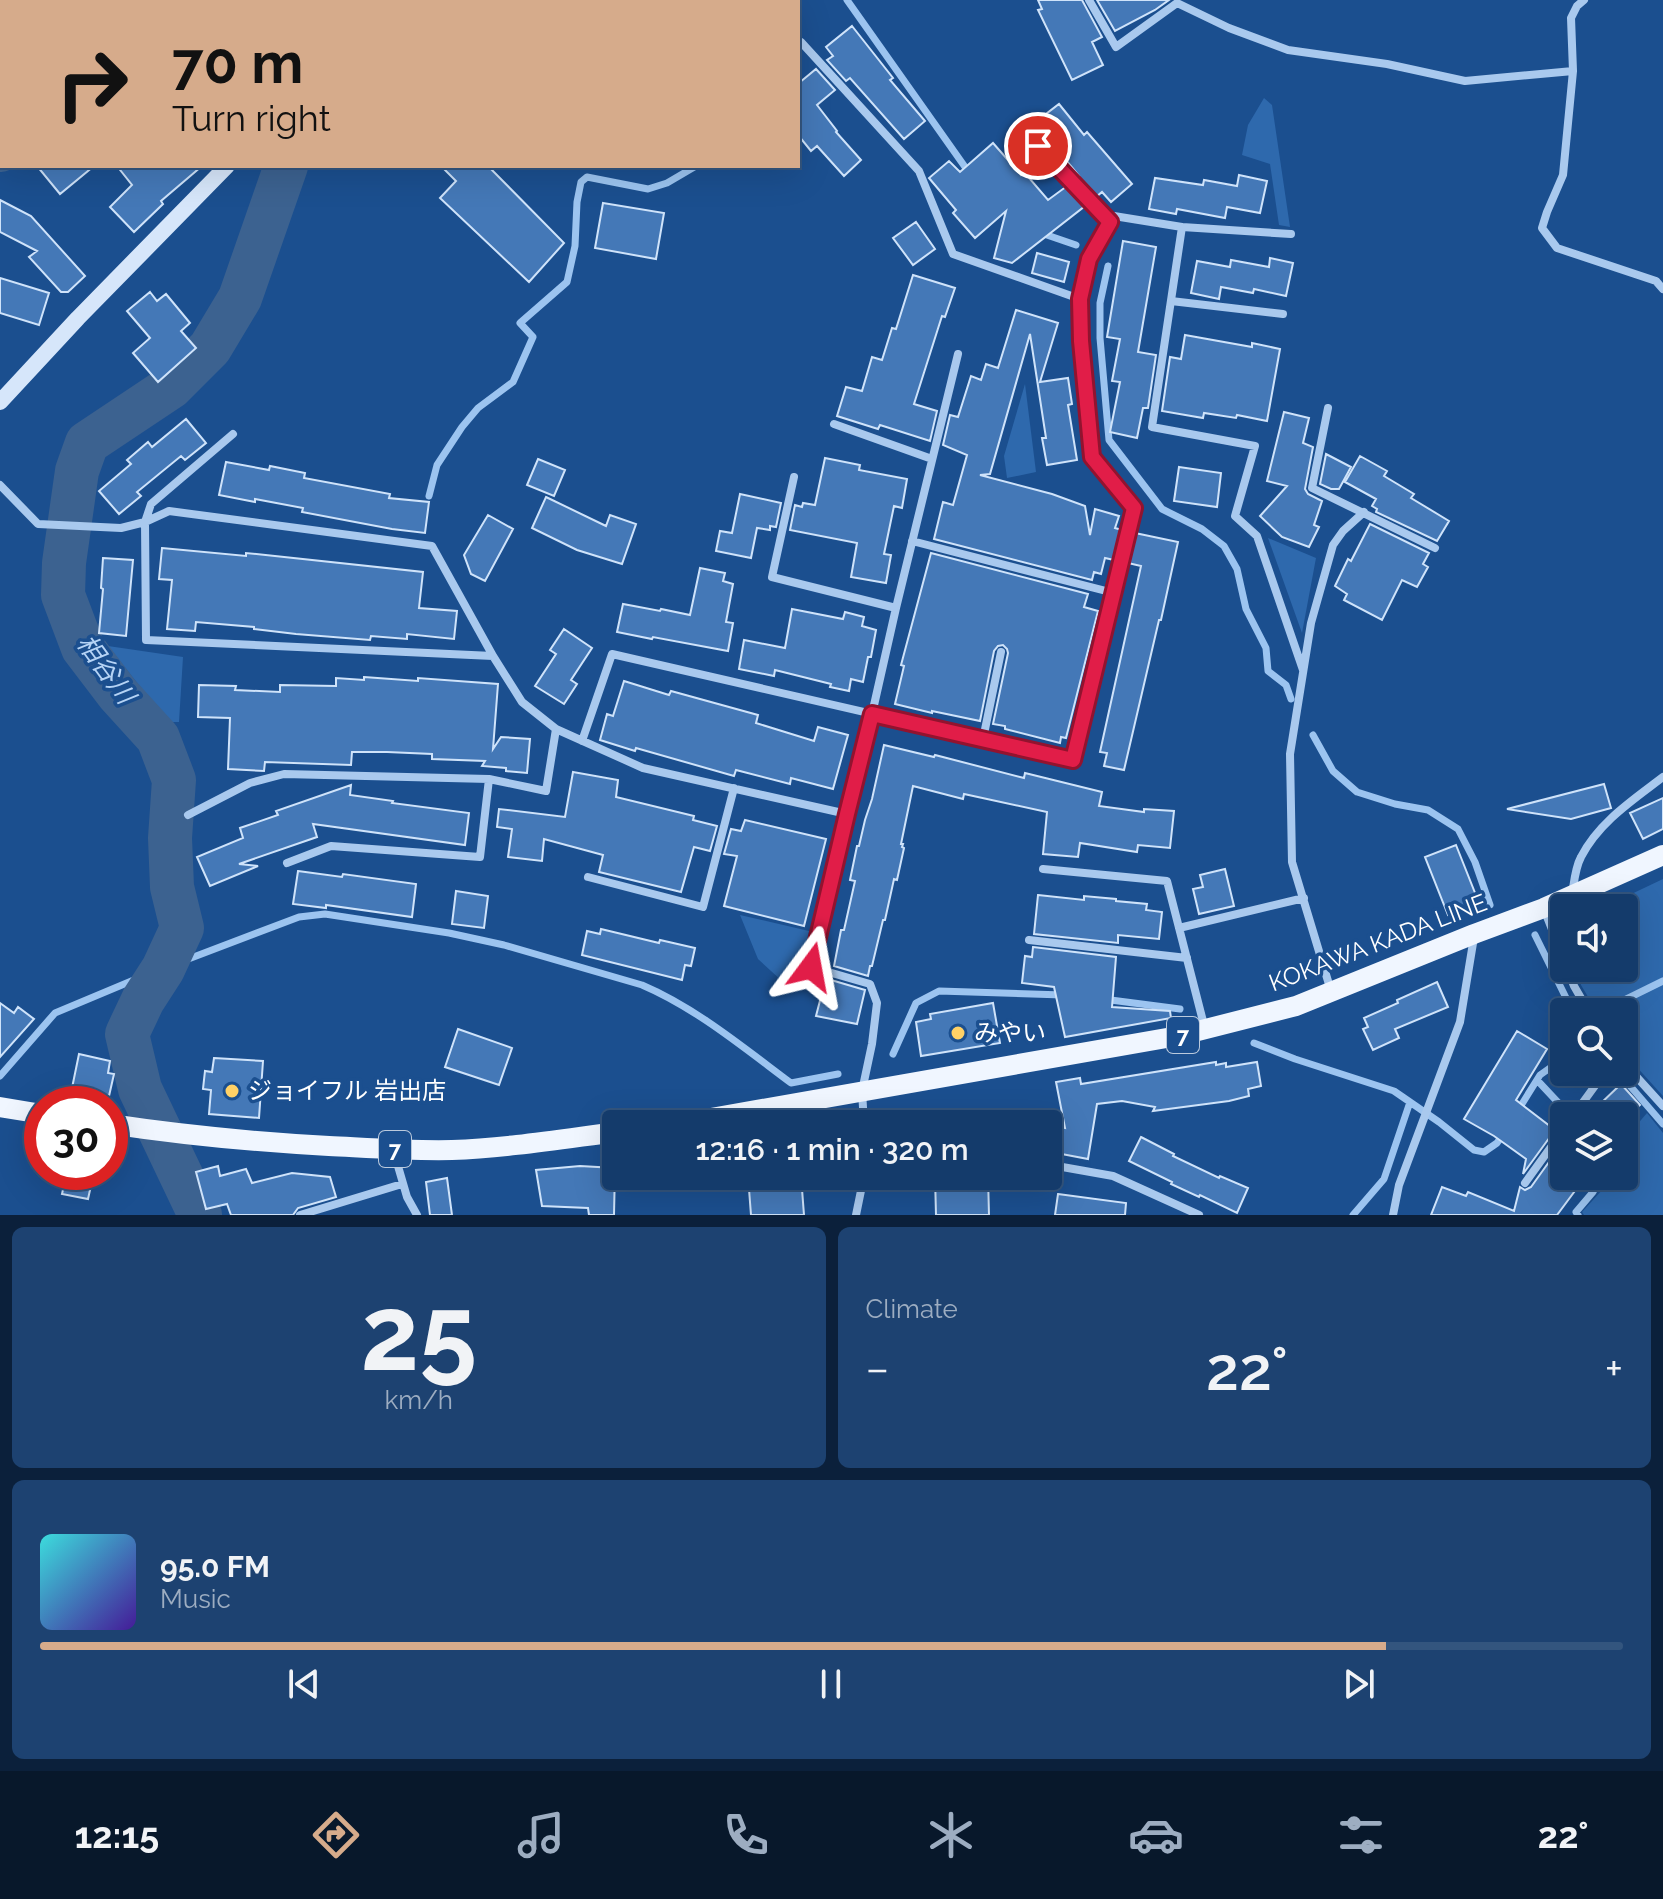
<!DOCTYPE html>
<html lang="en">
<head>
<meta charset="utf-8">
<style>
	body { margin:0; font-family:Raleway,"Noto Sans JP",sans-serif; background:#1d4271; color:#f1f3f6; height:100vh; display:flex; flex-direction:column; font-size:30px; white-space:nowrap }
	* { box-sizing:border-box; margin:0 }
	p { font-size:26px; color:#9dadc1 }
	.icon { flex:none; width:44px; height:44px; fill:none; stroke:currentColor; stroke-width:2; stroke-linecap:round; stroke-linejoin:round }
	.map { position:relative; height:1215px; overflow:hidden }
	.drawer { display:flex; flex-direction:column; gap:12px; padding:12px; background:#0b203b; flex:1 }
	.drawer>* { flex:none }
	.guide { position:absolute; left:0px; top:0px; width:800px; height:168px; box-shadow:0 8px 32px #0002,0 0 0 2px #33557e; background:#d6ab8b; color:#111; overflow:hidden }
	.buttons { position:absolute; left:1550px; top:894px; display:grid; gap:16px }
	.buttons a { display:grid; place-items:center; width:88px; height:88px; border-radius:8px; background:#143b6b; box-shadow:0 8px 32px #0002,0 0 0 2px #33557e; font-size:40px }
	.speed { position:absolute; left:24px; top:1086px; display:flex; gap:16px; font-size:40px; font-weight:700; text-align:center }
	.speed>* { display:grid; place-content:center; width:104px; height:104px; border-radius:50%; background:#143b6b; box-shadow:0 8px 32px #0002,0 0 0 2px #33557e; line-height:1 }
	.speed .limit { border:12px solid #d22; background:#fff; color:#111 }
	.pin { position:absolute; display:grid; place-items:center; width:68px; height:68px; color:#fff; margin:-34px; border:4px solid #fff; border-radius:50%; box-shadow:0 2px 8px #0007 }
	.me { position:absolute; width:88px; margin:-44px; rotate:13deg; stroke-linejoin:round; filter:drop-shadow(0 0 6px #0008) }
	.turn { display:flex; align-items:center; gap:28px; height:168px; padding:0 40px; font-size:36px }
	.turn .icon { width:104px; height:104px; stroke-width:2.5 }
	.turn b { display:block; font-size:56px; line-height:68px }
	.big { font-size:60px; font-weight:600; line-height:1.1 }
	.drawer .card { flex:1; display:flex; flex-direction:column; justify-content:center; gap:12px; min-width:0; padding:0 28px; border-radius:12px; background:#1d4271 }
	.drawer .dial { align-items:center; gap:0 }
	.dial b { font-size:104px; line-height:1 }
	.song { display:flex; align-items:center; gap:24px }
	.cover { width:96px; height:96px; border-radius:12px; background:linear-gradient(135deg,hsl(180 70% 55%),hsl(260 70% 35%)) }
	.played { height:8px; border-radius:4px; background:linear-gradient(90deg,#d6ab8b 85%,#33557e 85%) }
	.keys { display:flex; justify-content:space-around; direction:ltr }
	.heat { display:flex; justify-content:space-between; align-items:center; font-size:44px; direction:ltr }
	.drawer .tiles { flex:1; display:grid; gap:12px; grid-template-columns:1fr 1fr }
	.card:last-child { grid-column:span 2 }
	.trip { position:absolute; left:602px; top:1110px; width:460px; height:80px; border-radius:8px; background:#143b6b; box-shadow:0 8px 32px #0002,0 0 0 2px #33557e; font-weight:600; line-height:80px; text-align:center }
	.menu { display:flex; height:128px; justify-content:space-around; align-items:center; background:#08182b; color:#9dadc1 }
	.menu .icon { width:56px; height:56px }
	.menu .on { color:#d6ab8b }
	.menu b { font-size:36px; color:#f1f3f6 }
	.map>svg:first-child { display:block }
</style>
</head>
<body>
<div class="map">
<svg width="1663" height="1215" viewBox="0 0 1663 1215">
	<rect width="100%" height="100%" fill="#1b4f8f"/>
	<!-- green -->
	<path fill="#2e69ad" d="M1264,98l8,7 18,122 -11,-2 -9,-61 -28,-9 6,-30z
		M1025,384l11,88 -29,6 -3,-22z
		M1268,538l48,20 -14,75z
		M108,646l75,11 -4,65h-11z
		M1663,879v217l-39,-43v-41h-27l-16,-27 -4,-17h47v-60h-22z
		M740,915l69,16 -15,61 -36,-33z
		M1647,1113l16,20v82h-79l-2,-3 21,-23 4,-13h17v-36z"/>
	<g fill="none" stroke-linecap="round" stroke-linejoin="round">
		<!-- stream -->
		<path stroke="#9cc4f0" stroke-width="7" d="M847,0l123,174
			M741,2v-2
			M1041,233l35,12
			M1108,266l-8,37v35l9,102 53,69 40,20 22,17 13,23 9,40 20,39 2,23 18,14 5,14
			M429,496l8,-31 25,-38 16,-19 35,-26 20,-45 -13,-14 47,-41 8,-36 2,-44 4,-20 6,-5 61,12 19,-6 29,-17
			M1313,735l20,36 24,21 38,12 33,6 30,19 17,33 15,43
			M1535,935l38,77
			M1103,999l77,10
			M1600,1012l63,-31
			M1254,1043l41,16 99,32 45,31 35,28 10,2 13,-9 7,-10
			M893,1054l23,-51 23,-12 124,4
			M1618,1072l45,52
			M0,1076l55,-63 86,-36 158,-60 26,-3 124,19 55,12 138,40c54,23 102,63 149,98l47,-9
			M1537,1080l29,31
			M1517,1112l23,-37 24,-17
			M1353,1215l31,-36 26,-77
			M1578,1215l-2,-3 17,-20 8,-16"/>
		<!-- river -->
		<path stroke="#3c6290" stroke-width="44" d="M159,2l1,-2
			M340,2l1,-2
			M0,150l2,-1
			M200,1215l-60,-126 -13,-55 16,-34 20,-31 19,-41 -10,-41 -2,-49 4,-58 -16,-42 -40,-44 -35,-46 -20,-53 1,-32 13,-92 10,-28 84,-56 39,-39 30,-50 46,-132"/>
	</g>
	<!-- building -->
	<path fill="#4478b7" stroke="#cfe3fa" stroke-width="2" d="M1038,0h44l20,37 -10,5 11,23 -31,15 -34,-70 4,-1z
		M1097,0h72l-14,10 -40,21z
		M852,26l41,52 -3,2 35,41 -21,18 -54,-61 -4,3 -19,-21 6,-4 -7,-9z
		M816,69l19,21 -18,15 20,26 -1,1 25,28 -17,16 -27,-30 -6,5 -13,-16v-53l1,1z
		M1059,104l25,31 3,-3 45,52 -21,18 -9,-10 -6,5 -18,-20 1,-1 -26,-32 -3,2 -17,-22z
		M993,143l28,32 3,-3 24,28 19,-14 18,20 -73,57 -18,-5 12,-47 -31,27 -22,-25 3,-3 -27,-32 20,-17 11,11z
		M37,166h57l-34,28z
		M117,166h85l-41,35 2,3 -29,28 -24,-25 22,-22z
		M441,166h47l76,77 -35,39 -89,-84 16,-17z
		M1239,175l28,6 -7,32 -33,-6 -2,11 -48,-9 -1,5 -27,-5 6,-31 48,7 1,-5 33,6z
		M0,200l31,16 54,60 -17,16h-7l-32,-35 8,-6 -37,-19z
		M603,203l61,10 -8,46 -61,-11z
		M916,222l19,27 -22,16 -20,-27z
		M1123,241l33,6 -18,105 18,3 -8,53h-5l-6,30 -27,-6 10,-50 -8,-1 8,-42 -13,-2z
		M1037,253l32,9 -5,20 -32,-9z
		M1270,258l23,5 -7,33 -32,-7 -1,4 -32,-6 -2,12 -28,-6 6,-32 33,6 1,-7 38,7z
		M913,275l42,13 -10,29 -3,-1 -28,88 23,7 -7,30 -50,-16 -2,4 -41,-13 9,-29 16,4 10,-34 10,3 10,-32 4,1z
		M0,278l49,15 -10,32 -39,-12z
		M150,292l7,9 9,-7 24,29 -9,8 15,17 -38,34 -25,-29 17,-15 -23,-27z
		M1016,310l42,13 -18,59 28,-4 4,26 -4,1 9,55 -30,5 -5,-27h4l-16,-104 -40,140 -10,1 72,19 33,12 5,29 5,-26 24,7 -4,12 7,2 -8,30 -9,-2 -4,16 -7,-2 -2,8 -158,-41 9,-37 10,3 14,-50 -24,-10 7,-30 8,2 13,-41 10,4 5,-16 12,4z
		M1185,335l67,12v-4l28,6 -13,72 -30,-6 -1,3 -32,-5 -1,5 -41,-7 8,-54 11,2z
		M1284,412l25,6 -6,25 10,4 -8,42 3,5 14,7 -8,24 5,2 -10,20 -27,-10 -22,-21 27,-30 -20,-5z
		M186,419l20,24 -21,17 -4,-4 -44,36 4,4 -22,18 -20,-23 32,-27 -4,-4 21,-18 4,5z
		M1326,454l25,13 -12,22h-8l-11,-5z
		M1360,456l27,15 -3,5 30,18 -3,4 38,23 -12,20 -61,-29 1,-3 -5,-3 4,-7 -31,-17z
		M825,458l35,7 -1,5 48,9 -5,29 -8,-2 -10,48 7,1 -5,28 -35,-6 6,-34 -67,-13 5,-25 7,2 1,-4 12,2z
		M538,459l27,11 -11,26 -27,-11z
		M226,462l43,8 1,-4 35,7 -1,5 86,16 -1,4 40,4 -4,31 -33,-4 -90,-17 1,-4 -48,-9v3l-36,-7z
		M1179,467l42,6 -4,34 -43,-6z
		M740,494l41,9 -5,24 -6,-1v4l-13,-2 -6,30 -35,-7 4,-20 12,2z
		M546,497l60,29 4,-11 26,9 -14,40 -45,-14 -45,-22z
		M488,515l25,14 -28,52 -14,-7 -7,-19z
		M1370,524l59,29 -6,11 5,3 -11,20 -15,-7 -20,40 -38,-20 3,-6 -12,-8 13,-27 3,2z
		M1135,533l43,9 -17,78h-2l-35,150 -20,-4 3,-13 -7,-1 41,-186 -13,-3z
		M162,548l84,8v-3l177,19 -4,36 38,3 -3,28 -47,-5v5l-36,-3 -1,4 -74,-6 -42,-5v-2l-58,-5 -1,9 -28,-2 5,-49 -13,-1z
		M931,553l157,41 -4,13 14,4 -32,127 -5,-1 -1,6 -55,-14v-3l-12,-2 15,-71 -1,-4 -4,-4 -5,1 -4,5 -14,70 -48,-10v2l-37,-9 9,-38 -3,-1z
		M103,558l30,2 -7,76 -27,-3 4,-44 -2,-1z
		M700,568l25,5 -2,8 10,3 -7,38 7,1 -5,28 -75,-14 -1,2 -35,-7 6,-28 37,7 1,-2 29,6z
		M792,609l51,10 2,-7 19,5 -2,9 14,4 -5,27h-3l-5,25 -12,-3 -2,12 -19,-4 1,-3 -56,-14 -1,6 -35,-7 5,-29 41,8z
		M564,629l28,19 -21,32 6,4 -13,20 -29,-18 21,-32 -6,-4z
		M364,677l54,4v-3l80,6 -5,65 8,-12 29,2 -3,34 -21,-2v-3l-24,-2 3,-5 -53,-2v-5l-45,-2h-35l-1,13 -86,-3 -1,9 -36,-2 2,-51 -32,-1 1,-32 37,1 -1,4 45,2v-7l56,1v-8l28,2z
		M624,681l45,14 2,-4 87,24 -2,8 58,18 4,-14 30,8 -15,54 -42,-11 -1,6 -54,-14 -2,6 -98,-28 -1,3 -35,-11 7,-26 6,2z
		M884,745l50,12 1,-2 89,23 1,-5 77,19 -3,14 45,6v-3l30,2 -4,37 -32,-3 -1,7 -57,-9 -2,14 -35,-3 4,-42 -83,-18 -1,5 -50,-13 -12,58h2l-1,3 2,1 -7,32 -3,-1 -9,41h-2l-11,46h-2l-2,10 -34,-10 7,-36h3l11,-49 -5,-1 7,-34h2l6,-26 7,-21z
		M573,772l45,8 -2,17 78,19 -1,4 24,6 -7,25 -16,-4 -13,45 -82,-20 4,-17 -59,-16 -2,22 -34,-4 4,-28 -15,-2 2,-18 66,8z
		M1604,784l7,24 -40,11 -64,-10z
		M351,785l-1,10 43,6 -1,2 77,10 -4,32 -152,-21 4,13 -78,27 19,2 -48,20 -13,-29 46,-19 -3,-10 38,-13 -2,-4z
		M1663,798v31l-20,10 -13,-26z
		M745,820l81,19 -22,87 -80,-20 13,-50 -13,-2 7,-25 10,2z
		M1456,845l23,58 -31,12 -23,-58z
		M1225,869l9,37 -35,8 -6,-25 10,-2 -3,-12z
		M298,871l44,6 1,-3 73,10 -4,33 -86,-12v3l-33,-4z
		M456,891l32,5 -4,32 -32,-4z
		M1038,895l46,5v-4l32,3v2l31,3 -1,6 16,2 -3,27 -41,-4v8l-84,-9z
		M601,929l58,14 1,-3 35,8 -4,18 -6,-1 -3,15 -100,-25 5,-24 13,3z
		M1033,947l83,10 -4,50 58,4 1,7 -106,19 -11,-50 -32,-4 3,-27 7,1z
		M831,980l34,10 -8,34 -41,-8 7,-27 7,1z
		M1437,982l11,25 -53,22 4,9 -26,12 -10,-21 5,-2 -4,-9 34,-15 -1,-3z
		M0,1003l14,10 4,-6 16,12 -34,38z
		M993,1003l7,40 -79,13 -5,-34 15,-3 -1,-5z
		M458,1029l54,19 -13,37 -54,-18z
		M1517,1031l30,18 -31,51 39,30 -32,44 3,-15 -32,-23 -30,-17z
		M79,1054l31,7 -2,12 6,1 -5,22 -37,-8z
		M214,1058l49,3 -4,57 -50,-4 2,-24 -8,-1 2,-18 7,1z
		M1216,1062v3l10,-2v4l31,-5 4,24 -13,3 1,7 -20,5 -76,10 2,-4 -33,-6 -25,3 -9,55 -37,-7 4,-26 10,2 -9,-46 24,-4 1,6z
		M1621,1084l19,21 -12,11h-21l-10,-9z
		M1141,1137l33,17 -1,2 46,22 1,-2 28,12 -11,25 -37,-18 -1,2 -28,-13 1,-2 -43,-21z
		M1564,1141v35h22l-29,39h-126l11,-28 24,9 2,-4 46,19 6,-24 5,3 6,-3z
		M218,1166l2,10 26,-7 6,14 40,-10 38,4 6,20 -38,11 -5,7h-62l-4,-11 -21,5 -10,-37z
		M580,1166l35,2 -1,47h-25l-1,-7 -46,-2 -6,-36z
		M67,1172h27l-6,27 -26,-5z
		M748,1176h53l3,39h-53z
		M935,1176h53l1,39h-53z
		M447,1178l5,37h-22l-4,-33z
		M1058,1194l68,9 -1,12h-70z"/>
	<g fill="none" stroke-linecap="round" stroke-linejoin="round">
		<!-- street -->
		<path stroke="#a9c9ee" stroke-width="8" d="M75,0l2,2
			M358,0l1,2
			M512,0l1,2
			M1089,0l27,47 61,-44 52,25 59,22 99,14 78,17 108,-10
			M1584,0l-7,6 -6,12 2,53 -10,104 -16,37 -5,16 15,20 99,33 7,8
			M314,2l4,-2
			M1021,126l89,96
			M1291,234l-109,-7 -30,200 103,19 -20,70 22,20 46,134
			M1080,299l9,-40 25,-43 68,11
			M1171,301l112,13
			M1328,408l-16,80 123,60
			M834,424l98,35
			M0,485l38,39 83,4 24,-6 1,118 347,16 29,46 34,27 -10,62 -57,-12 -205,-5 -34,9 -62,32
			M145,522l24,-11 263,35 61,110
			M145,522l6,-18 82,-70
			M912,541l202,52
			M896,608l62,-254
			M556,729l87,39 204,46 25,-100 24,-106 -124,-31 22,-100
			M983,739l18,-87
			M582,741l30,-87 461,106 61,-252 -42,-51 -11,-116 -1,-42 -127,-45 -34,-83 -118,-129 -3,3
			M847,814l-36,153 59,17 7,19 -5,41 -10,47 2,33
			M287,863l44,-17 149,11 9,-78
			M1043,869l124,12 38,148
			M588,877l115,30 31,-119
			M1572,895c2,-12 3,-27 9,-38 18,-35 52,-57 82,-80
			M1544,909l20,51
			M1179,928l125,-30
			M1029,940l158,18
			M1567,968l7,18 15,26
			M1331,991l-39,-129 -2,-108 21,-131 22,-78 10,-14 21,-19
			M1624,1063l39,43
			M1573,1116l32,-44
			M393,1149l14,48 10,18
			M1051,1165l62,11 86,39
			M1525,1183l39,-54
			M300,1215l102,-31
			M856,1215l8,-39
			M1393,1215l6,-30 61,-163 14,-85"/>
		<!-- secondary -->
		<path stroke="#d6e6fa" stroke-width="16" d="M407,2l2,-2
			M0,402l78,-84 149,-152"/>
		<!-- primary -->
		<path stroke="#f0f6ff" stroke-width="20" d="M0,1107l42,7
			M110,1124c73,11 146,18 219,22 41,2 82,5 123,4 55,-2 110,-11 164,-18
			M677,1124l501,-88 118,-30 178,-72 70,-26 119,-53"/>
	</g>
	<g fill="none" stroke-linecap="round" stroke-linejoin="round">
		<!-- route casing -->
		<g stroke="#92132f" stroke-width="20">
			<path id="route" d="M811,967l36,-153 25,-100 201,46 61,-252 -42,-51 -11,-116 -1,-42 9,-40 21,-37 -72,-76"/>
		</g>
		<!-- route -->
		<use href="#route" stroke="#e11d48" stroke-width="14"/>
	</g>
	<!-- markers -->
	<g fill="#ffd166" stroke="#1b4f8f" stroke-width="3">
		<circle cx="958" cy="1033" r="8"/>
		<circle cx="232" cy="1091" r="8"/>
	</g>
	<g text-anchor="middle" stroke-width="7" stroke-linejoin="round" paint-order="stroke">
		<!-- shield labels -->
		<g fill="#1b4f8f" stroke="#bbcadd" stroke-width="2">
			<rect x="1167" y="1017" width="32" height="36" rx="6"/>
			<rect x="379" y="1131" width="32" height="36" rx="6"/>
		</g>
		<g font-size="22" font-weight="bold" fill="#fff">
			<text x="1183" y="1043">7</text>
			<text x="395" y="1157">7</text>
		</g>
		<!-- street labels -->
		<g font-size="24" fill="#fff" stroke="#1b4f8f">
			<text transform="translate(1378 943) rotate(-21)" y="8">KOKAWA KADA LINE</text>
		</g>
		<!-- poi labels -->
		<g font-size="24" fill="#fff" stroke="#1b4f8f" text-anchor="start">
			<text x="974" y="1041">みやい</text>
			<text x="248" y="1099">ジョイフル 岩出店</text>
		</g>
		<!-- water labels -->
		<g font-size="26" font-style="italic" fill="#b5d3f5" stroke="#1b4f8f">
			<text transform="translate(106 669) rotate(54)" y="9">相谷川</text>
		</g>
	</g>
</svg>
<div class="buttons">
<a><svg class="icon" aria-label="sound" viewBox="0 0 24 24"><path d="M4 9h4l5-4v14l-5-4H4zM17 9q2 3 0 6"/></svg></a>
<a><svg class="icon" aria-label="search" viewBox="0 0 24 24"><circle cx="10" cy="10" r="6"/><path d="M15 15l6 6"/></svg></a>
<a><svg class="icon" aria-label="layers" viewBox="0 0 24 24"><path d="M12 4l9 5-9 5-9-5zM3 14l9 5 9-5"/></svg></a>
</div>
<div class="speed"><div class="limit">30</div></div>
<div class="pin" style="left:1038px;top:146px;background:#d93025"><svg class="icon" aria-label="arrive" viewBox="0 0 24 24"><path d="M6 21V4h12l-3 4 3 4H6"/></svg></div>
<svg class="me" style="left:811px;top:967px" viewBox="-20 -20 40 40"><path d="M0-17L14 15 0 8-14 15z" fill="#e11d48" stroke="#fff" stroke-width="4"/></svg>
<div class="trip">12:16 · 1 min · 320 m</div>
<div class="guide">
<div class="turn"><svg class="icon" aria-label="right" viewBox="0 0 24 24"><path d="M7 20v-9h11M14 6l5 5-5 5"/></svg><div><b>70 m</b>Turn right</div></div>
</div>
</div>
<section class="drawer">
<div class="tiles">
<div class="card dial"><b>25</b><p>km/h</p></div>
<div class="card"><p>Climate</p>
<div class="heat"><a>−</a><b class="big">22°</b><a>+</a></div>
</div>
<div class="card">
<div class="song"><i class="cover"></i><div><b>95.0 FM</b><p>Music</p></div></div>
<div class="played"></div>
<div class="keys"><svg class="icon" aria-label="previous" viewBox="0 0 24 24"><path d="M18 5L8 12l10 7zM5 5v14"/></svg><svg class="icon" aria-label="pause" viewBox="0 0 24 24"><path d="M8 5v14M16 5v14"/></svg><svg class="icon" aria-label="next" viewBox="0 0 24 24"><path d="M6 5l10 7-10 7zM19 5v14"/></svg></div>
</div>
</div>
</section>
<nav class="menu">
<b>12:15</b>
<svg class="icon on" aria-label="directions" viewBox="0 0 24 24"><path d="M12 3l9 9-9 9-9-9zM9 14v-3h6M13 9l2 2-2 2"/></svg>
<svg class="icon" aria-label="music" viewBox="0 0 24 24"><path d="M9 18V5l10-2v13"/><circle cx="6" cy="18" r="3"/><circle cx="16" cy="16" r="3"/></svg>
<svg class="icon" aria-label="phone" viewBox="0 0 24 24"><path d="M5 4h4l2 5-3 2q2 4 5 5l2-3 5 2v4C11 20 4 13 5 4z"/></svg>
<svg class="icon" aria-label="climate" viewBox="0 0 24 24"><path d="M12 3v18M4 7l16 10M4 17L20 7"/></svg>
<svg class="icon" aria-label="car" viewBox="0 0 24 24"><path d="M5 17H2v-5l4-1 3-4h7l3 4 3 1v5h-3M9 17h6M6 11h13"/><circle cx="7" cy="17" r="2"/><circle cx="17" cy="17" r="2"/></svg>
<svg class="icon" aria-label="filters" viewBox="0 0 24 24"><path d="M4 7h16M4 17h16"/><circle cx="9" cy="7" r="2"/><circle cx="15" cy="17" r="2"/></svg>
<b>22°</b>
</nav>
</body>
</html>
